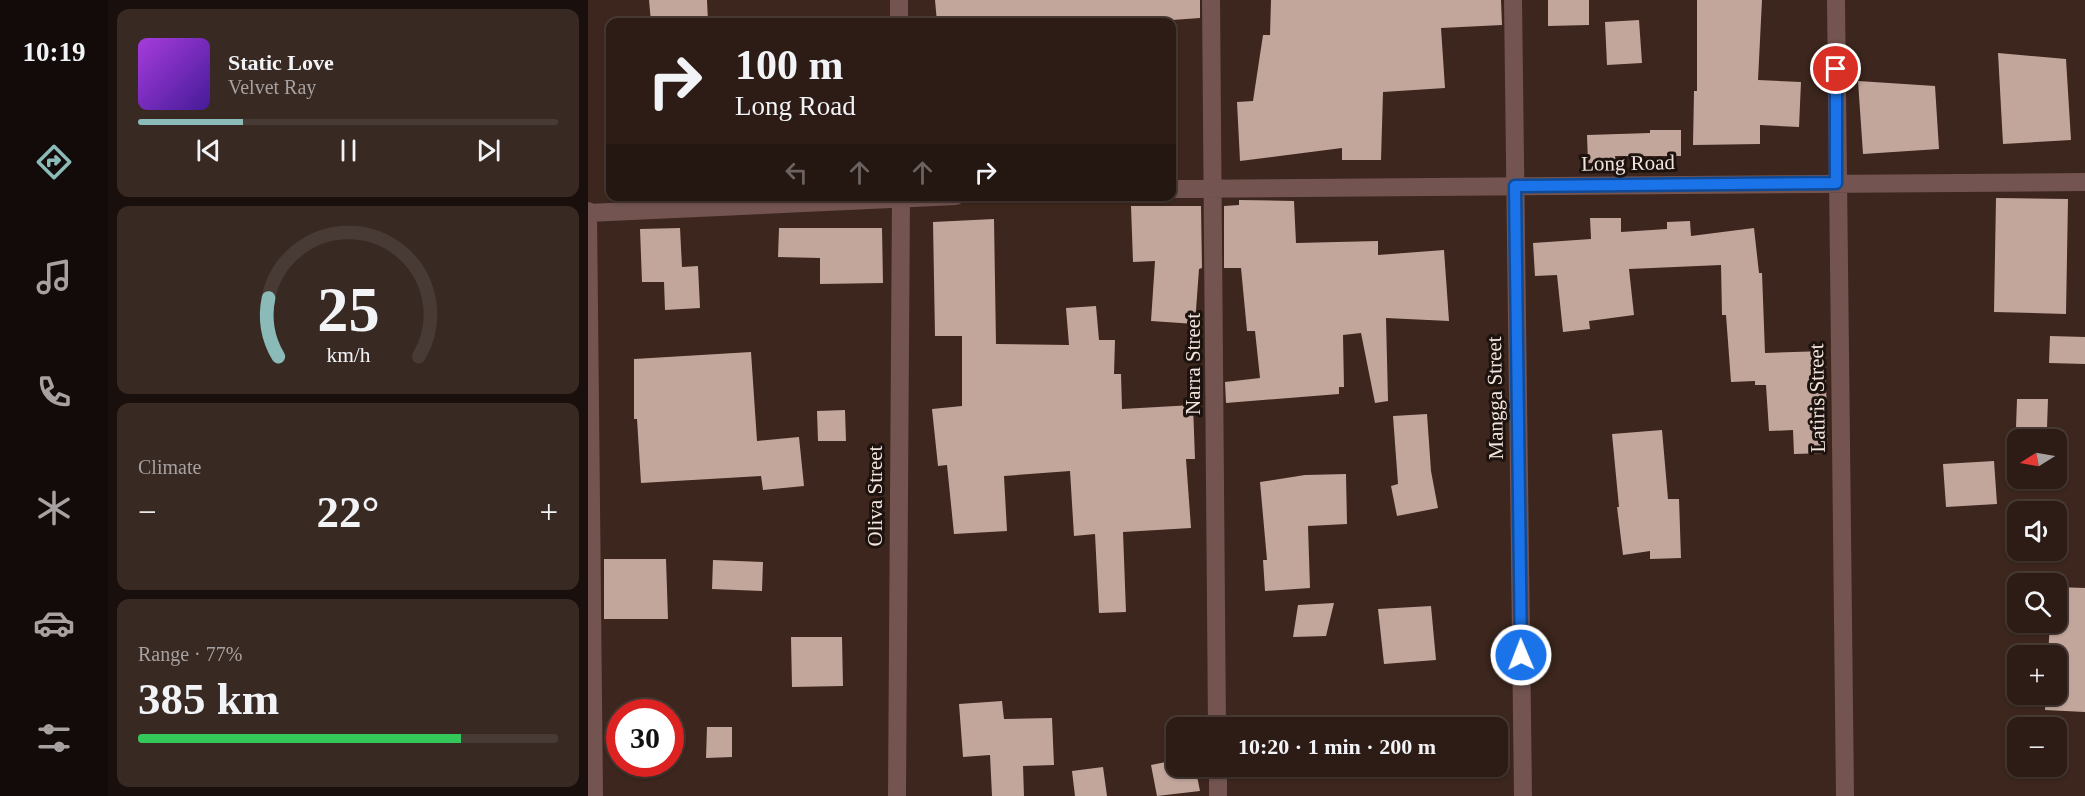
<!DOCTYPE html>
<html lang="en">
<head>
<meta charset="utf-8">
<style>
	body { margin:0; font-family:"Times New Roman",serif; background:#392923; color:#f1f3f6; height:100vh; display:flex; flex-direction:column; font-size:22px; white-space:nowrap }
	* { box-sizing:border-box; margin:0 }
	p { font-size:20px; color:#a7a1a1 }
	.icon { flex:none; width:33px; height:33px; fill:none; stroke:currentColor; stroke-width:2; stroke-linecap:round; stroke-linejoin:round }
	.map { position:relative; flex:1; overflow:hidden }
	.panel { display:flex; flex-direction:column; gap:9px; padding:9px; background:#190f0c; width:480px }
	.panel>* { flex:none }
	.guide { position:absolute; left:18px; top:18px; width:570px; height:183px; border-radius:12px; box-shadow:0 2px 4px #0004,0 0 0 2px #483a35; background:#2d1c16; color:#f1f3f6; overflow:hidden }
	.needle { width:39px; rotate:259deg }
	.tools { position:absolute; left:1419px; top:429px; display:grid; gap:12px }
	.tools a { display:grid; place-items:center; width:60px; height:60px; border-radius:12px; background:#2d1c16; box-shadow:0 2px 4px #0004,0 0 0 2px #483a35; font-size:30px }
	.speed { position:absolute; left:18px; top:699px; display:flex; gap:12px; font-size:30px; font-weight:700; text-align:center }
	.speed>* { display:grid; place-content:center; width:78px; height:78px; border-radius:50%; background:#2d1c16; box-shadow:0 2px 4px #0004,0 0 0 2px #483a35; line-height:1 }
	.speed .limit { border:9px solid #d22; background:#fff; color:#111 }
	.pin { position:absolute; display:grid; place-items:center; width:51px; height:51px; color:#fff; margin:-26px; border:3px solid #fff; border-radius:50%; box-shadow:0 2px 6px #0007 }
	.me { position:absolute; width:66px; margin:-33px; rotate:359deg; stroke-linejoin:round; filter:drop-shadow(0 0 4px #0008) }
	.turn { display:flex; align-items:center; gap:21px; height:126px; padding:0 30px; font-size:27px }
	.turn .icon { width:78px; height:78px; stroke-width:2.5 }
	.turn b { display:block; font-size:42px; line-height:51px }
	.lanes { display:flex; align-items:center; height:57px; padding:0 30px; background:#0003; justify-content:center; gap:30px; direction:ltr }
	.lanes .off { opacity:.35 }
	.big { font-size:45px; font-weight:600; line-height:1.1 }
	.panel .tile { flex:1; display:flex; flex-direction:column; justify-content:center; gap:9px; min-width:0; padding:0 21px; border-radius:12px; background:#392923 }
	.panel .dial { align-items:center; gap:0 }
	.dial svg { height:156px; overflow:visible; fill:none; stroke:#483a35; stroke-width:7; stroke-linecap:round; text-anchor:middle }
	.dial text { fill:#f1f3f6; stroke:none }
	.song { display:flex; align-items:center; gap:18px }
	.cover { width:72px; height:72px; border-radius:9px; background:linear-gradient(135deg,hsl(280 70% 55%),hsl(260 70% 35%)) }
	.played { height:6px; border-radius:3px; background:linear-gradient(90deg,#8bbbb9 25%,#483a35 25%) }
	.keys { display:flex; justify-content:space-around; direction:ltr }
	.heat { display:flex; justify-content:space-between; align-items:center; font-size:33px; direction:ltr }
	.charge { height:9px; border-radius:4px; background:linear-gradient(90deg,#34c759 77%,#483a35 0) }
	.trip { position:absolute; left:578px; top:717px; width:342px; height:60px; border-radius:12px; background:#2d1c16; box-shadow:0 2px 4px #0004,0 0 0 2px #483a35; font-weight:600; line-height:60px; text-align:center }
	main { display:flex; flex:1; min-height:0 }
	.tabs { display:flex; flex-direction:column; width:108px; justify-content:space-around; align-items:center; background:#120b09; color:#a7a1a1 }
	.tabs .icon { width:42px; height:42px }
	.tabs .on { color:#8bbbb9 }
	.tabs b { font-size:27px; color:#f1f3f6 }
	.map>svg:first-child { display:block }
</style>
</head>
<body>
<main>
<nav class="tabs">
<b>10:19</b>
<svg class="icon on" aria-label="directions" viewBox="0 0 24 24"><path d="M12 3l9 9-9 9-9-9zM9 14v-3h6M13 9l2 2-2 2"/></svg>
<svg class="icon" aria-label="music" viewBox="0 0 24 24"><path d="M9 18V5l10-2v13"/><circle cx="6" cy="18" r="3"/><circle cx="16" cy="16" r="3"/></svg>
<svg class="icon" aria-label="phone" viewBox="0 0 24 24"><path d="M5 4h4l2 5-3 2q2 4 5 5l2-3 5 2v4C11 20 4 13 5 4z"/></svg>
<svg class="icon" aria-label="climate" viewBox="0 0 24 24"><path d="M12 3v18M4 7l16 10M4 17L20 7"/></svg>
<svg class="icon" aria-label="car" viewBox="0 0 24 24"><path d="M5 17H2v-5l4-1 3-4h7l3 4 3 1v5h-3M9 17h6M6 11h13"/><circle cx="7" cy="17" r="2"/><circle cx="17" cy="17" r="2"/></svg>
<svg class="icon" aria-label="filters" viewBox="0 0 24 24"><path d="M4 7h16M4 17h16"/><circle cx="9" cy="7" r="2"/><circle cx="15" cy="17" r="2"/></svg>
</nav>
<section class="panel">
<div class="tile">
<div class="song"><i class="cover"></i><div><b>Static Love</b><p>Velvet Ray</p></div></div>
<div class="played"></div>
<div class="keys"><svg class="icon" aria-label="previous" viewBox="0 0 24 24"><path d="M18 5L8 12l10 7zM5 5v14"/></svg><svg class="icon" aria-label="pause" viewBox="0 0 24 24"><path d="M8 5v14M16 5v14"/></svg><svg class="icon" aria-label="next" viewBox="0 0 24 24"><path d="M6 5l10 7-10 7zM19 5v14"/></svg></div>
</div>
<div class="tile dial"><svg viewBox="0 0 100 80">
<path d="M14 69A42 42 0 1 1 86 69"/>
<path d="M14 69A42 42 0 0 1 9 39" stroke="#8bbbb9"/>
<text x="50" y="56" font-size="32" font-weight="700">25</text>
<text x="50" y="72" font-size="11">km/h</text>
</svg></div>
<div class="tile"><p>Climate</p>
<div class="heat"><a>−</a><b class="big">22°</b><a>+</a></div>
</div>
<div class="tile"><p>Range · 77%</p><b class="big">385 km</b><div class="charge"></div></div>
</section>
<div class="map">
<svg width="1497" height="796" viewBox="0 0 1497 796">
	<rect width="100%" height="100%" fill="#3c261d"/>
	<!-- building -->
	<path fill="#c2a69b" d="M61,0h58l1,22h-57z
		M347,0h265v18l-56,4h-207z
		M683,0h230l1,25 -61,3 4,60 -62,4 -2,68h-39v-12l-102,13 -3,-59 16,-1 10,-66h7z
		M960,0h41v25l-41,1z
		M1109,0h65l-4,80 43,2 -2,45 -39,-2v19l-67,1 1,-54h3z
		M1051,20l3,43 -35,2 -2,-43z
		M1410,53l68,6 5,81 -68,4z
		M1270,81l77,5 4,63 -76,5z
		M1062,130h31v26h-66l1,7h-28l-1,-28 63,-2z
		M1408,198l72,1 -2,115 -72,-2z
		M651,200l55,1 2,42 82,-2v14l66,-5 5,71 -63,-3 2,83 -13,2 -14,-70 -18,2 1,52h-5v7l-113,9 -1,-21 35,-4 -5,-47h-8l-6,-63h-17v-62l15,-1z
		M543,206h70l1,62 -3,1 -4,55 -44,-3 4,-60 -22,1z
		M1002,218h31v14l46,-3v-7l23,-1 1,15 63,-8 5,45h3l3,80 60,-2 3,102 -34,1 -1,-24 -24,1 -3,-46h-11v-4l-24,1 -5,-67h-4l-1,-50 -92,4 5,46 -45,6 1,8 -27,3 -6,-57 -22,1 -2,-33 58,-4z
		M406,219l2,125 73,1 -3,-37 30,-2 3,34h16l-1,34h7l1,35 71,-4 2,54h-9l5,69 -68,4 3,80 -27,1 -4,-79 -21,2 -4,-65 -66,5 3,55 -53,3 -7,-69 -9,1 -6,-57 30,-3v-70h-27l-2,-114z
		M92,228l2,39 16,-1 2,42 -35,2 -1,-28h-22l-2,-53z
		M191,228h103l1,55 -63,1v-26l-42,-1z
		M1462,336l35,1v27l-36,-1z
		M163,352l6,89 42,-4 5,49 -41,4 -2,-14 -120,7 -4,-64h-3v-60z
		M1429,399h31l-1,29 -31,-1z
		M257,410l1,31h-28l-1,-30z
		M839,414l4,57 7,37 -41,8 -6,-30 7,-2 -5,-68z
		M1074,430l6,69h11l2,59 -31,1v-8l-27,4 -6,-48h2l-7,-73z
		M1406,461l3,43 -51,3 -3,-43z
		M758,474l1,50 -39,2 2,62 -45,3 -2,-31h4l-7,-78 45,-7z
		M16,559h62l2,60h-64z
		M125,560l50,2 -1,29 -50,-2z
		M1468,587l29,1v124l-40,-2 1,-16h10v-38h-8l2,-34h6z
		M746,603l-8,33 -33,1 5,-32z
		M843,606l5,54 -52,4 -6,-55z
		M203,637h51l1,49 -51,1z
		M414,701l2,18 48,-1 2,47 -31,1 1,30h-32l-2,-41 -27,2 -4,-53z
		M119,727h25v30l-26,1z
		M588,760v6h19l5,25 -43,5 -6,-31z
		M515,767l4,29h-32l-3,-25z"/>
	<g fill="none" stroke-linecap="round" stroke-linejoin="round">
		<!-- minor -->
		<path stroke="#735450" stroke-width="18" d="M311,0v22
			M623,0l6,728
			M925,0l10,796
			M1248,0l9,796
			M584,189l913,-7
			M0,211l6,585
			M0,213l368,-17
			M630,766v30
			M309,796l4,-600"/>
	</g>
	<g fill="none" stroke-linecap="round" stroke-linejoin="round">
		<!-- route casing -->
		<g stroke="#114b97" stroke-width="15">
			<path id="route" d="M933,655l-6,-469 321,-3v-114"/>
		</g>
		<!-- route -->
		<use href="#route" stroke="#1a73e8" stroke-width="10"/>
	</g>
	<g text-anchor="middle" stroke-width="6" stroke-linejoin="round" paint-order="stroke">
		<!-- street labels -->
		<g font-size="21" fill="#f3e4de" stroke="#1c120e">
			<text transform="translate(1040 163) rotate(-1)" y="7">Long Road</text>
			<text transform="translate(605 364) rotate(-90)" y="7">Narra Street</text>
			<text transform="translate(907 398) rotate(-91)" y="7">Mangga Street</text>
			<text transform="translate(1229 398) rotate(-91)" y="7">Latiris Street</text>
			<text transform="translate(287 496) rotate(-90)" y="7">Oliva Street</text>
		</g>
	</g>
</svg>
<div class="tools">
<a><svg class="needle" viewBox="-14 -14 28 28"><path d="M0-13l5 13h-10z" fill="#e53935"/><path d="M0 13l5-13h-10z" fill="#a7a1a1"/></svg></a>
<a><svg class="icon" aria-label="sound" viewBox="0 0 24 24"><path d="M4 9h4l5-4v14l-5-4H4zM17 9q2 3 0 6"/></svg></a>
<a><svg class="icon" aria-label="search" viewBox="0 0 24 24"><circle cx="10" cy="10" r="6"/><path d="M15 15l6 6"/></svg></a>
<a>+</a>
<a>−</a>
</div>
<div class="speed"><div class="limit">30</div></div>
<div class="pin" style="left:1248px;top:69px;background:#d93025"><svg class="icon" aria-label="arrive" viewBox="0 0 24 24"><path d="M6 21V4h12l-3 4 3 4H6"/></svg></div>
<svg class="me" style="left:933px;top:655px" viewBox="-20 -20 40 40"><circle r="17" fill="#1a73e8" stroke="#fff" stroke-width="3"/><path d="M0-11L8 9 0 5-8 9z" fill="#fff"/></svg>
<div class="trip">10:20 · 1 min · 200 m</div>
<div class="guide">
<div class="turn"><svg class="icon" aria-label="right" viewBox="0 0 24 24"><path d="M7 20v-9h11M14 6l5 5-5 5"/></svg><div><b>100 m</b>Long Road</div></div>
<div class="lanes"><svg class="icon off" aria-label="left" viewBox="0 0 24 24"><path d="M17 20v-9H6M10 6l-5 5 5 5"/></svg><svg class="icon off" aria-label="ahead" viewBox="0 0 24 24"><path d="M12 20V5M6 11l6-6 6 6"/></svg><svg class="icon off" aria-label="ahead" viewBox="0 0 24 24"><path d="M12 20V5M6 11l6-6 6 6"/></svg><svg class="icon" aria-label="right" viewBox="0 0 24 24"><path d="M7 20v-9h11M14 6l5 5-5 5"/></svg></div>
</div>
</div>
</main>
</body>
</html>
